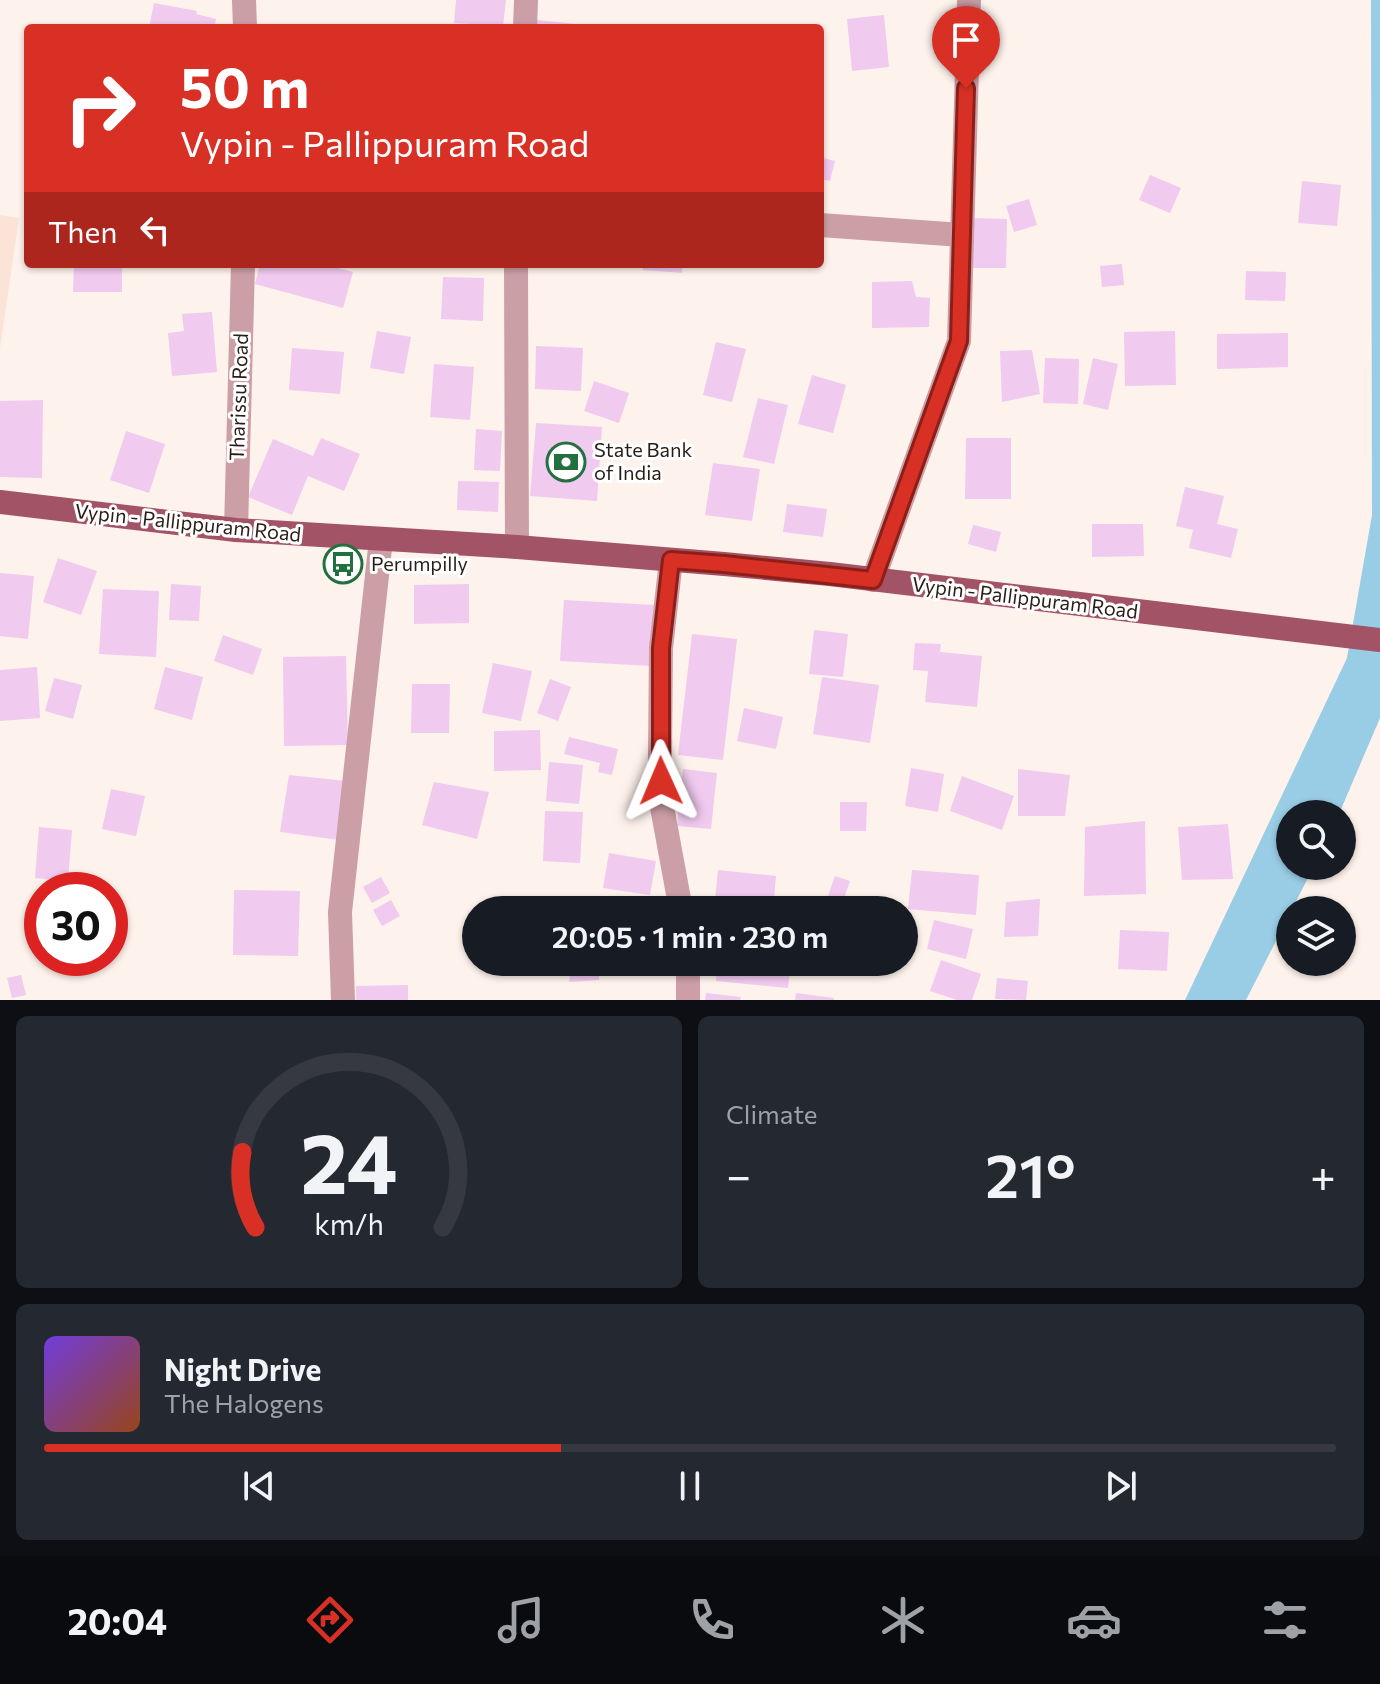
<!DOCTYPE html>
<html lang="en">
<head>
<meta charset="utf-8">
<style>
	body { margin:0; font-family:Commissioner,sans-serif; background:#242831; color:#f1f3f6; height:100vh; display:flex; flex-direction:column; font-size:30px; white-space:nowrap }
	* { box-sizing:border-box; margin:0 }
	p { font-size:26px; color:#9ea1a6 }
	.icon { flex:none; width:44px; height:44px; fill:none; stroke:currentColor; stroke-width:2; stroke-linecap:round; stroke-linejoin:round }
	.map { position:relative; height:1000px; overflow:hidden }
	.side { display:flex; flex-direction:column; gap:16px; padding:16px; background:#0d0f14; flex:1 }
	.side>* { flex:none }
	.guide { position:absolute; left:24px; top:24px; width:800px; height:244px; border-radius:8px; box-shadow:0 2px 6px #0004; background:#d93025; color:#fff; overflow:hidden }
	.fabs { position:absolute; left:1276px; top:800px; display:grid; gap:16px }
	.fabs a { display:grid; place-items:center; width:80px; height:80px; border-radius:50%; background:#171b24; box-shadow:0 2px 6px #0004; font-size:40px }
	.speed { position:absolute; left:24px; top:872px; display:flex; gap:16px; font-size:40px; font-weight:700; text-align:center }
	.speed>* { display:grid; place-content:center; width:104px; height:104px; border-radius:50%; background:#171b24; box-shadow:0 2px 6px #0004; line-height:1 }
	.speed .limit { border:12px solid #d22; background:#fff; color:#111 }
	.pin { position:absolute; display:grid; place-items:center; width:68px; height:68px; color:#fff; margin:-82px -34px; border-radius:50% 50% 50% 0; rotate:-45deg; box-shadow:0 0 8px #0007 }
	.pin .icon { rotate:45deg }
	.me { position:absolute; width:88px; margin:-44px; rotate:359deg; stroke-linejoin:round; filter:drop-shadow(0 0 6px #0008) }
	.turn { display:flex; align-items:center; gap:28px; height:168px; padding:0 24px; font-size:36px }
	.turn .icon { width:104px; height:104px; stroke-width:2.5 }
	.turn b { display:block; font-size:56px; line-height:68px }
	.then { display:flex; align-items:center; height:76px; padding:0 24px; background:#0003; gap:16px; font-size:30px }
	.big { font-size:60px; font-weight:600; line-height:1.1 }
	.side .tile { flex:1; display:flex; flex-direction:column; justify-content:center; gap:12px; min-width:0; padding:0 28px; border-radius:12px; background:#242831 }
	.side .dial { align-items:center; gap:0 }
	.dial svg { height:208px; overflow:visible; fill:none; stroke:#363941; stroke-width:7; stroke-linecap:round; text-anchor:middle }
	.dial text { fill:#f1f3f6; stroke:none }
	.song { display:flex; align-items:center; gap:24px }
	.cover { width:96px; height:96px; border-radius:12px; background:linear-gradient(135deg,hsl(260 70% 55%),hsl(20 70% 35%)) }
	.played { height:8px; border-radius:4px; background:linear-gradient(90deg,#d93025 40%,#363941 40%) }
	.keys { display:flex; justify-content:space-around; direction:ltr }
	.heat { display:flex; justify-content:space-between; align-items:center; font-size:44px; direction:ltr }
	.side .tiles { flex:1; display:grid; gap:16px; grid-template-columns:1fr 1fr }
	.tile:last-child { grid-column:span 2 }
	.trip { position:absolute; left:462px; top:896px; width:456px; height:80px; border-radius:40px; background:#171b24; box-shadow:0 2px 6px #0004; font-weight:600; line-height:80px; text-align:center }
	.dock { display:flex; height:128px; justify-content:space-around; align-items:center; background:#090b0e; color:#9ea1a6 }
	.dock .icon { width:56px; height:56px }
	.dock .on { color:#d93025 }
	.dock b { font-size:36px; color:#f1f3f6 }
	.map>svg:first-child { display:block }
</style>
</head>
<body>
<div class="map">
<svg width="1380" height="1000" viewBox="0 0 1380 1000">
	<rect width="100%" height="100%" fill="#fef2ec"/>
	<!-- built -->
	<path fill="#fbe3d8" d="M0,215l19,3 -19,130z"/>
	<!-- water -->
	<path fill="#99cce5" d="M1371,0h9v718l-41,96h-49v52h24l-68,134h-61l162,-342 25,-143z"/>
	<!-- building -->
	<path fill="#f0caef" d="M456,0h50l-3,26 -49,-3z
		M154,3l43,8 -1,3 20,5 -2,9h-65z
		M884,15l5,52 -37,4 -5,-52z
		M537,20l39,4 -1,4h-39z
		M820,157l15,4 -5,20 -10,-2z
		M1150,175l31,13 -11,25 -31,-13z
		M1302,181l39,4 -4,41 -39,-3z
		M1029,199l8,26 -23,7 -8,-26z
		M969,218l38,1 -1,49h-38z
		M74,264h48v28h-49z
		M260,264h62l31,8 -10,36 -88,-24z
		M643,264h40l-1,9 -39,-3z
		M1122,264l2,21 -22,2 -2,-21z
		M1246,271l40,1 -1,29 -40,-1z
		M443,277l41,1 -1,43 -42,-2z
		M912,281l4,16 14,1 -1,29 -57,1v-46z
		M212,312l5,60 -45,4 -4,-43 16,-2 -2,-17z
		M377,331l34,6 -7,37 -34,-6z
		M1175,331l1,54 -51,1 -1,-54z
		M1288,333v34l-71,2v-35z
		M716,342l30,7 -14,53 -29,-7z
		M536,346l47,2 -2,43 -46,-2z
		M292,348l52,4 -4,42 -51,-4z
		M1032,350l8,44 -38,8 -2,-51z
		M1045,358l34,1 -1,45 -35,-1z
		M1093,358l25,6 -10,46 -25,-6z
		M434,364l40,3 -4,53 -40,-3z
		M812,375l34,10 -13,48 -35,-9z
		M594,381l35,12 -10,30 -35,-12z
		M758,398l30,7 -14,59 -31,-7z
		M43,400l-1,78 -42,-1v-76z
		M536,423l66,4 -5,74 -67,-5z
		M476,429l26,2 -2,40 -26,-1z
		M126,431l39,13 -16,49 -39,-13z
		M321,438l39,16 -16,37 -36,-15 -16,39 -44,-18 25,-58 40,17z
		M966,438h45v61h-46z
		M713,463l47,6 -8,52 -47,-6z
		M458,481l41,1 -1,30 -41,-2z
		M1185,487l39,9 -7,28 21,5 -7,29 -42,-10 4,-18 -17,-4z
		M787,504l40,5 -4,28 -40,-5z
		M1092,524h51l1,32 -52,1z
		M973,525l28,7 -5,20 -28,-8z
		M58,558l39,13 -16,44 -38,-13z
		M0,573l34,3 -6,63 -28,-3z
		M171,584l30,2 -2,35 -30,-1z
		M469,584v39l-55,1v-39z
		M103,589l56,2 -3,66 -57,-3z
		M564,600l90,5 -3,61 -91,-5z
		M814,630l34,4 -5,43 -34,-3z
		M692,634l45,5 -14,121 -45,-5z
		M223,635l39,14 -9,26 -39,-14z
		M915,643l26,1 -1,8 42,4 -5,51 -52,-5 3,-31 -15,-1z
		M346,656l2,89 -64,1 -1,-89z
		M493,663l39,8 -11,50 -39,-8z
		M37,667l3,51 -40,3v-51z
		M165,667l38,10 -11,43 -38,-11z
		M822,677l57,8 -9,58 -57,-9z
		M54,678l28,7 -9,34 -28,-8z
		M550,679l21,8 -13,34 -21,-8z
		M412,684h38l-1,49h-38z
		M744,708l39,9 -7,32 -39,-8z
		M540,730l1,40 -47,1v-40z
		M569,737l49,12 -6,26 -14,-3 2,-9 -36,-9z
		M549,762l34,3 -4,39 -33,-3z
		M911,768l33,6 -6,38 -33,-6z
		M683,769l34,4 -6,56 -34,-3z
		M1018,769l52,6 -5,41h-47z
		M289,775l58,6 -8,59 -59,-8z
		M962,776l52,20 -12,34 -52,-19z
		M434,782l55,10 -12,47 -55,-14z
		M111,789l34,7 -9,40 -34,-7z
		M840,802h27l-1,29h-26z
		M545,811l38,1 -3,51 -37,-2z
		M1145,821l1,73 -62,2 1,-69z
		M1228,824l5,55 -51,1 -4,-53z
		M39,827l33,3 -4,51 -33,-3z
		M609,853l47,8 -6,34 -47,-7z
		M718,870l58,6 -3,34h-59z
		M912,870l67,5 -3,40 -68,-6z
		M835,876l15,5 -10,29 -15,-5z
		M381,877l9,16 -18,10 -9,-16z
		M234,890l66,1 -2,65 -65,-1z
		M1040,899l-2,37 -34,1 2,-35z
		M391,900l9,16 -18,10 -9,-16z
		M934,920l39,9 -7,30 -39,-10z
		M1120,930l49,2 -2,39 -49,-2z
		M941,960l40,14 -9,26h-15l-27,-9z
		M572,962h27v18l-30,2z
		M717,962h74l-3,26 -72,-7z
		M801,962h31l-1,9 -31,-3z
		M21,975l5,20 -14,3 -5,-20z
		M997,978l31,3 -2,19 -31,-1z
		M408,985v15h-52v-14z
		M706,993l35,4 -1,3h-35z
		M796,993l38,5v2h-39z"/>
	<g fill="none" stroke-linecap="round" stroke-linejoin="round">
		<!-- minor -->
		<path stroke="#cc9ea6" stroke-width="24" d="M244,0l1,28
			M525,28l1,-28
			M820,225l142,10
			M516,264l1,283
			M236,530l7,-266
			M671,560l-10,88 -1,108 2,51 19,103
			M873,580l86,-239 10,-341
			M343,1000l-3,-88 41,-373
			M688,1000v-38"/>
		<!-- major -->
		<path stroke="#a25466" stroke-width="24" d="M0,502l236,28 281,17 207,17 106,10 550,66"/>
	</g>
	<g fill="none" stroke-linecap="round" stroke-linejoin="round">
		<!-- route casing -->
		<g stroke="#8d1f18" stroke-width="20">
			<path id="route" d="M661,781v-133l10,-88 53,4 149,16 86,-239 7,-253"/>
		</g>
		<!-- route -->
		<use href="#route" stroke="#d93025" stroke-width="14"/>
	</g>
	<!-- icons -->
	<defs>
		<g id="bank-ring" transform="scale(2)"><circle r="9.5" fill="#fff" stroke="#23703f" stroke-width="1.5"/><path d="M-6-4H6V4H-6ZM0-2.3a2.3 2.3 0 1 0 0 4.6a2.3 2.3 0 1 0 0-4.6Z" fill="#23703f"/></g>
		<g id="bus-ring" transform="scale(2)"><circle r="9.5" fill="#fff" stroke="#23703f" stroke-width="1.5"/><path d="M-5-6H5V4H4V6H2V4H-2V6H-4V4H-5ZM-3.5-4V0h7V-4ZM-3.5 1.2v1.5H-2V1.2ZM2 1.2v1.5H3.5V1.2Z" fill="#23703f"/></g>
	</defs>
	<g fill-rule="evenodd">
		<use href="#bank-ring" x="566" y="462"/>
		<use href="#bus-ring" x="343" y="564"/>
	</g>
	<g text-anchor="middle" stroke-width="6" stroke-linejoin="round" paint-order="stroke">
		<!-- street labels -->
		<g font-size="20" fill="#281d18" stroke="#fff">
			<text transform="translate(239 397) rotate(-88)" y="7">Tharissu Road</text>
			<text transform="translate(188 523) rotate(6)" y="7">Vypin - Pallippuram Road</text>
			<text transform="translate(1025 598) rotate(7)" y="7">Vypin - Pallippuram Road</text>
		</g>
		<!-- poi labels -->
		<g font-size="20" fill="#281d18" stroke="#fff" text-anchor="start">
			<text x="594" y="457">State Bank<tspan x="594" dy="23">of India</tspan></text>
			<text x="371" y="571">Perumpilly</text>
		</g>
	</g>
</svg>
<div class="fabs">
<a><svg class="icon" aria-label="search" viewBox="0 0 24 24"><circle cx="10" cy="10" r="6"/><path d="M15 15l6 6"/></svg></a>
<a><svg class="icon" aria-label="layers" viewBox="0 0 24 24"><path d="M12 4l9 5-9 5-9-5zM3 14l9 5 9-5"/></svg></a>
</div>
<div class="speed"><div class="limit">30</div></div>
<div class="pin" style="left:966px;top:88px;background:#d93025"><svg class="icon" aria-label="arrive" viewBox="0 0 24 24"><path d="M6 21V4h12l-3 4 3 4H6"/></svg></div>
<svg class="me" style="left:661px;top:781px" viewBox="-20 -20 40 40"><path d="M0-17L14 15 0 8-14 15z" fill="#d93025" stroke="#fff" stroke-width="4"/></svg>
<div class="trip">20:05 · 1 min · 230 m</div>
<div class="guide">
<div class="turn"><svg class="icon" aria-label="right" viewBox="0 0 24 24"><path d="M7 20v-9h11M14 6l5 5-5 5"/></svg><div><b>50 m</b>Vypin - Pallippuram Road</div></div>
<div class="then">Then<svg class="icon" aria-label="left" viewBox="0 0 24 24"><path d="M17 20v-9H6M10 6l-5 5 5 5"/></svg></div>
</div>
</div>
<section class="side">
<div class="tiles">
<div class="tile dial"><svg viewBox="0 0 100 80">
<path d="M14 69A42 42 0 1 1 86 69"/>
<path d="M14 69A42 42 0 0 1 9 40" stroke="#d93025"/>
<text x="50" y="56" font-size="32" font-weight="700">24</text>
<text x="50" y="72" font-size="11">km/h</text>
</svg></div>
<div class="tile"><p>Climate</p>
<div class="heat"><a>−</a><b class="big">21°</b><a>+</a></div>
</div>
<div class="tile">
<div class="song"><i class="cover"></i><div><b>Night Drive</b><p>The Halogens</p></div></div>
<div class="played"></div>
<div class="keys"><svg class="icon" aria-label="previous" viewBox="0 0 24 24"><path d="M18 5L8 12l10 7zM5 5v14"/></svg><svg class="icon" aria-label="pause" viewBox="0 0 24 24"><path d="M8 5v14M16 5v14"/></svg><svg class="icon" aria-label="next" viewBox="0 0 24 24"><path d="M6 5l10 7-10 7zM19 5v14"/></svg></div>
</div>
</div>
</section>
<nav class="dock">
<b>20:04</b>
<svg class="icon on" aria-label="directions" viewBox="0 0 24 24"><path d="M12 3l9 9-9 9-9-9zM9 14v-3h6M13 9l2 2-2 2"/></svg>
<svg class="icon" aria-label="music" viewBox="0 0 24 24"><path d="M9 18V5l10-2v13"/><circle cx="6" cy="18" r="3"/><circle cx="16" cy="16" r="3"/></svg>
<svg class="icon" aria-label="phone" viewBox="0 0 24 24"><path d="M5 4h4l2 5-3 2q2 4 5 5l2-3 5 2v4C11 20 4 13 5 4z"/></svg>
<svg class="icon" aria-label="climate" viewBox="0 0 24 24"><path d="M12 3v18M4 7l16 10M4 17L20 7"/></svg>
<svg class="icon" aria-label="car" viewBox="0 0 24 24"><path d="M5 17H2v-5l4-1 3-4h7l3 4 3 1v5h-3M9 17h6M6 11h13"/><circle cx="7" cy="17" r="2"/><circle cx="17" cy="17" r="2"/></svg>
<svg class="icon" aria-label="filters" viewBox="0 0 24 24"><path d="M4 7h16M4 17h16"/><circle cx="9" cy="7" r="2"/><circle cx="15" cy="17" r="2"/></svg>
</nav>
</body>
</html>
